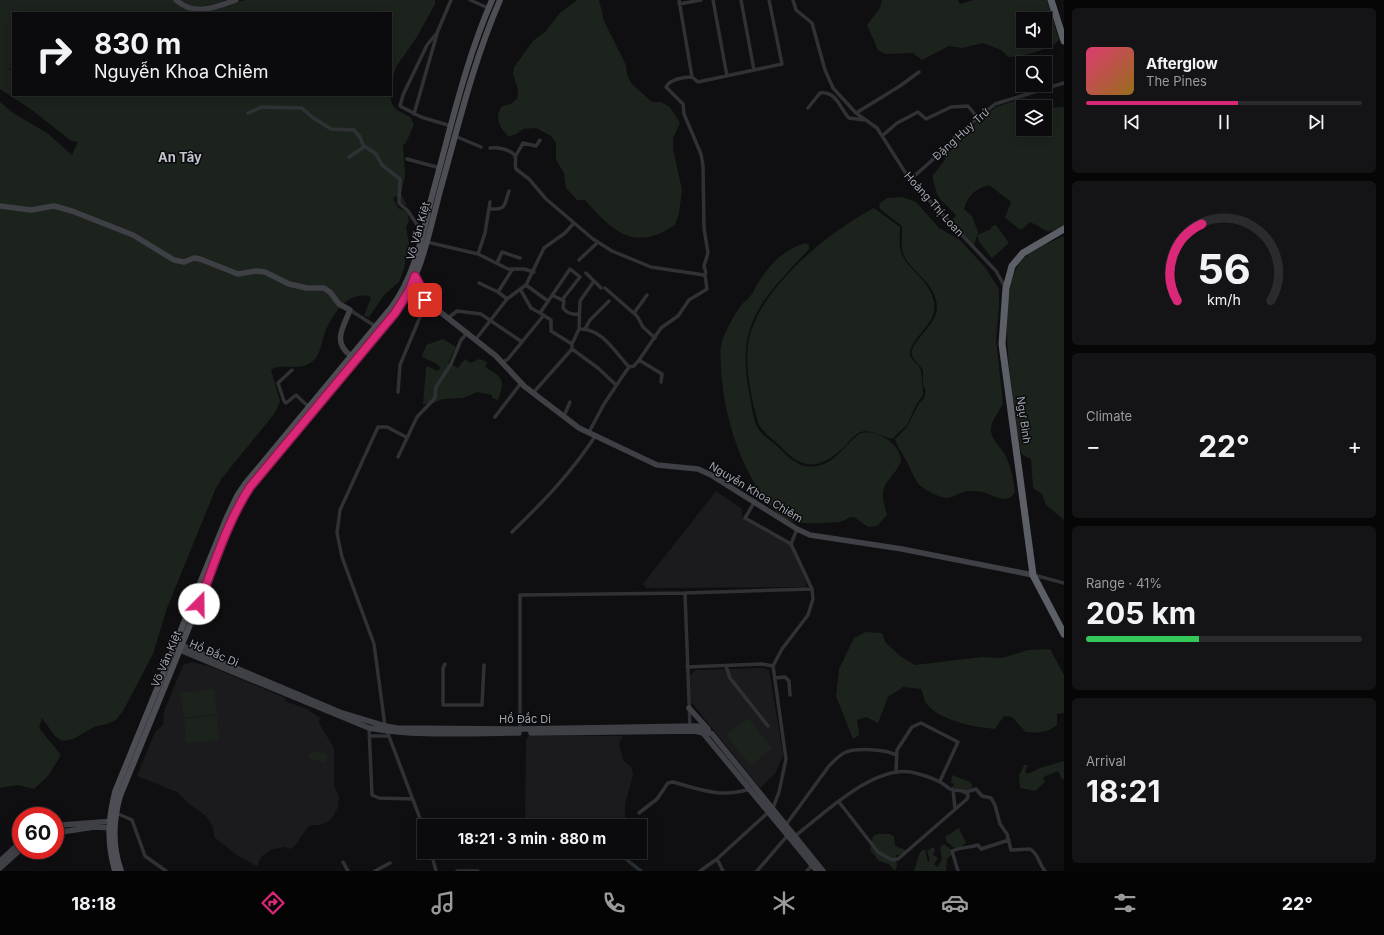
<!DOCTYPE html>
<html lang="en">
<head>
<meta charset="utf-8">
<style>
	body { margin:0; font-family:Inter,sans-serif; background:#141416; color:#f1f3f6; height:100vh; display:flex; flex-direction:column; font-size:15px; white-space:nowrap }
	* { box-sizing:border-box; margin:0 }
	p { font-size:13px; color:#9a9b9d }
	.icon { flex:none; width:22px; height:22px; fill:none; stroke:currentColor; stroke-width:2; stroke-linecap:round; stroke-linejoin:round }
	.map { position:relative; flex:1; overflow:hidden }
	.panel { display:flex; flex-direction:column; gap:8px; padding:8px; background:#060607; width:320px }
	.panel>* { flex:none }
	.guide { position:absolute; left:12px; top:12px; width:380px; height:84px; border-radius:0px; box-shadow:0 2px 10px #0003,0 0 0 1px #2b2b2e; background:#0b0b0d; color:#f1f3f6; overflow:hidden }
	.tools { position:absolute; left:1016px; top:12px; display:grid; gap:8px }
	.tools a { display:grid; place-items:center; width:36px; height:36px; border-radius:0px; background:#0b0b0d; box-shadow:0 2px 10px #0003,0 0 0 1px #2b2b2e; font-size:20px }
	.speed { position:absolute; left:12px; top:807px; display:flex; gap:8px; font-size:20px; font-weight:700; text-align:center }
	.speed>* { display:grid; place-content:center; width:52px; height:52px; border-radius:50%; background:#0b0b0d; box-shadow:0 2px 10px #0003,0 0 0 1px #2b2b2e; line-height:1 }
	.speed .limit { border:6px solid #d22; background:#fff; color:#111 }
	.pin { position:absolute; display:grid; place-items:center; width:34px; height:34px; color:#fff; margin:-17px; border-radius:8px; box-shadow:0 2px 6px #0006 }
	.me { position:absolute; width:44px; margin:-22px; rotate:22deg; stroke-linejoin:round; filter:drop-shadow(0 0 3px #0008) }
	.turn { display:flex; align-items:center; gap:14px; height:84px; padding:0 16px; font-size:18px }
	.turn .icon { width:52px; height:52px; stroke-width:2.5 }
	.turn b { display:block; font-size:28px; line-height:34px }
	.big { font-size:30px; font-weight:700; line-height:1.1 }
	.panel .card { flex:1; display:flex; flex-direction:column; justify-content:center; gap:6px; min-width:0; padding:0 14px; border-radius:6px; background:#141416 }
	.panel .dial { align-items:center; gap:0 }
	.dial svg { height:104px; overflow:visible; fill:none; stroke:#2b2b2e; stroke-width:7; stroke-linecap:round; text-anchor:middle }
	.dial text { fill:#f1f3f6; stroke:none }
	.song { display:flex; align-items:center; gap:12px }
	.cover { width:48px; height:48px; border-radius:6px; background:linear-gradient(135deg,hsl(340 70% 55%),hsl(40 70% 35%)) }
	.played { height:4px; border-radius:2px; background:linear-gradient(90deg,#db2777 55%,#2b2b2e 55%) }
	.keys { display:flex; justify-content:space-around; direction:ltr }
	.heat { display:flex; justify-content:space-between; align-items:center; font-size:22px; direction:ltr }
	.charge { height:6px; border-radius:3px; background:linear-gradient(90deg,#34c759 41%,#2b2b2e 0) }
	.trip { position:absolute; left:417px; top:819px; width:230px; height:40px; border-radius:0px; background:#0b0b0d; box-shadow:0 2px 10px #0003,0 0 0 1px #2b2b2e; font-weight:700; line-height:40px; text-align:center }
	.tab-bar { display:flex; height:64px; justify-content:space-around; align-items:center; background:#040405; color:#9a9b9d }
	.tab-bar .icon { width:28px; height:28px }
	.tab-bar .on { color:#db2777 }
	.tab-bar b { font-size:18px; color:#f1f3f6 }
	main { display:flex; flex:1; min-height:0 }
	.map>svg:first-child { display:block }
</style>
</head>
<body>
<main>
<div class="map">
<svg width="1064" height="871" viewBox="0 0 1064 871">
	<rect width="100%" height="100%" fill="#0f0f11"/>
	<!-- built -->
	<path fill="#1b1b1e" d="M716,491l26,18v8l49,28 16,39 -2,3 -159,1 -3,-4z
		M192,662l20,5 74,31 -1,3 22,8 13,9 -1,5 15,25v36l5,13 -1,10 -4,8 -5,6 -10,4h-8l-4,3 -12,18 -5,3 -6,-2 -14,3 -9,7 -4,9 -19,-10 -24,-19 -1,-10 -6,-10 -19,-14 -11,-11 -40,-16 18,-44 8,-7 1,-14 19,-46z
		M763,668l6,2 14,85 -8,19 -15,14 -69,-86 -1,-26 6,-6z
		M529,736h94l-4,7 4,17 9,8 1,7 -8,29v22h-54l-3,-2 -43,2 1,-86z"/>
	<!-- green -->
	<path fill="#1c231c" fill-rule="evenodd" d="M0,0h173l8,7 15,6h-183v58l-3,-3 -1,1 4,3v23h377c2,16 9,15 21,23l3,7 -8,18 -3,2 2,31 -4,18 6,12 -9,-6 -1,-4 -4,2 5,10 9,4 2,9 -3,6 3,16 -5,26 -5,13 -15,13 -15,22 -5,-1 7,-19c-23,-8 -40,19 -47,38 -3,8 -3,18 -10,25 -13,13 -32,2 -43,10l9,31 -5,12 -53,65 -6,10 -49,120 -14,46 -30,57 -7,9 -9,4 -13,3 -21,12 -11,2 -7,-5 -13,-18 -3,10 22,27 -13,21 -14,13 -17,-4 -17,3v-686l13,11 34,20 25,22 6,-13 -8,-2 -38,-30 -32,-21z
		M180,0h46c-17,6 -30,11 -46,0z
		M245,0h190v4l-18,33 -21,30 -5,17v-71h-189z
		M577,0h22l5,21 22,44 1,10 5,9 20,18h9l9,5 10,16 -7,15v11l9,41 -3,23 -4,12c-41,27 -62,7 -90,-25h-8l-11,-12 -2,-15 -8,-13v-17l-5,-7 -15,-8 -13,1 -8,6 -7,1c-9,-9 -14,-19 -6,-30l9,-2 6,-5 1,-10 -5,-15 1,-7 19,-26 13,-10 14,-18z
		M882,0h76l2,4 13,-4h74l12,40c-9,10 -36,16 -50,17l-8,-7 -18,-7 -21,5 -13,-2 -27,14 -9,-7 -27,1 -8,-4 -11,-25 13,-17zM1023,19h22v22h-22z
		M1023,98l4,1 8,8h-12v22h22v-21l19,-1v118c-19,12 -17,4 -34,-3l-9,8 -16,-12 6,-16 -22,-17c-14,4 -21,10 -25,24l8,7 6,16 -4,14 -23,-24 5,-7 -15,-15 -4,-6 -4,-14v-5l12,-15 2,-11 8,-9 41,-33z
		M902,197l14,5 23,26 21,12 24,26 15,23v15l-3,36 7,63c-4,10 -10,14 -12,25 -1,10 8,18 13,25 7,12 9,25 11,39 -8,14 -21,3 -32,0 -7,-1 -16,-2 -22,1 -4,1 -9,5 -14,5 -8,-1 -20,-7 -25,-11 -8,-6 -9,-14 -13,-21 -4,-10 -11,-17 -14,-27l12,-12 11,-22 6,-7 2,-7 -3,-6v-15c-3,-5 -10,-10 -11,-15 -4,-10 24,-31 25,-45 1,-25 -20,-33 -31,-51 -7,-10 -3,-22 -4,-33l-22,-17 -1,-5 8,-6z
		M874,208l26,19c0,6 -1,15 0,21 4,21 29,29 34,54 4,20 -18,31 -24,49 -2,8 7,11 10,17 2,3 3,24 3,27l-7,10 -9,20 -15,14c-11,-2 -20,-10 -32,-7 -7,4 -12,11 -18,17 -24,21 -39,21 -61,-2 -7,-7 -16,-13 -22,-22 -7,-23 -14,-56 -11,-80 7,-54 80,-113 126,-137z
		M996,225l13,18 -17,15 -12,-15 -3,-8 14,-6v-2z
		M1064,236v284l-18,-15 -4,-11 -9,-6 -2,-29 -8,-4 -2,-3c-6,-42 -30,-162 3,-194 11,-10 27,-16 40,-22z
		M805,243l4,2v4c-44,48 -74,72 -60,143 3,11 3,28 10,38 5,7 14,12 20,18 12,12 24,23 42,17 17,-5 25,-23 40,-32 15,-4 38,10 40,26 0,9 -14,20 -17,29 -3,9 1,19 3,27l-10,11 -9,1 -14,-10c-6,0 -9,4 -15,5 -18,1 -41,4 -57,-4 -38,-35 -58,-98 -61,-149 0,-8 -2,-19 1,-27 3,-11 11,-25 18,-35 3,-5 9,-8 12,-13 12,-23 27,-43 53,-51z
		M443,339l13,8 -8,16 10,5 7,-9 6,4 8,-4 8,3 -2,5c17,10 21,13 13,33l-6,-2v-3l-15,-3 -14,6 -20,1 -10,4 -10,1 3,-36 2,-2 9,5 4,-3 -4,-4 -15,-7 4,-12z
		M866,632l16,1 3,9 15,14 15,9 67,-8 20,1 26,-8 22,-1 14,26v38l-7,1v11c-10,8 -18,8 -31,7l-14,-15 -8,-1 -9,13c-20,-2 -56,-8 -69,-26 -2,-3 -3,-10 -5,-14l-18,-2 -15,10 -10,26 -12,-6 -9,3 2,15 -6,4 -17,-43 3,-27 15,-31z
		M214,689l3,25 -33,4 -3,-25z
		M217,715l2,25 -33,3 -2,-24z
		M748,718l24,30 -21,18 -25,-31z
		M311,750l17,5 -3,8 -17,-5z
		M1064,761v18l-2,1 -4,-9 -15,6 2,5 -10,9 -15,-3 -1,-12 5,-11h4l-3,7 3,2 12,-6z
		M952,775l18,7 3,4 -6,5 -3,5 -2,-4 -9,-5 1,-3 -3,-1z
		M959,828l7,15 -9,7 -10,-8 -2,-5z
		M878,834h11l5,2 1,10 11,4 -2,4 -8,1 1,10 -2,6 -6,-7 -10,-3 -9,-11 3,-14z
		M944,844l10,8 -7,7 -1,12h-32l6,-19 5,-3 3,13 2,-2 -3,-9 6,-4 2,3 -2,5 5,3 -4,6 3,3 5,-7 -2,-13z"/>
	<g fill="none" stroke-linecap="round" stroke-linejoin="round">
		<!-- canal -->
		<path stroke="#283036" stroke-width="3.5" d="M617,852l24,19"/>
		<!-- street -->
		<path stroke="#303135" stroke-width="3.5" d="M470,0l18,8
			M679,0l13,77 6,5 84,-18 -13,-64
			M713,0l14,76
			M741,0l13,70
			M793,0l3,10 16,13 13,47 8,18 23,25 21,15 33,52 86,91 9,16
			M679,4l22,-4
			M808,108l12,-15c17,-2 20,16 29,25l15,2
			M248,113l14,-6 40,1 10,9 19,12 23,1 6,7 3,8 13,9 6,11 18,14 -1,24 9,8 10,15 5,5
			M856,113l44,-27 19,-14
			M414,114l23,-80
			M451,126l-30,-9 -21,-11 3,-11 24,-50 10,-12 14,-33
			M455,136l26,11
			M882,136l15,-13 21,-11 8,7 25,-12 17,-1 10,12
			M490,148c6,-1 21,1 25,8 2,3 -1,9 1,13l13,10 17,20 47,40 19,12 39,16 53,8 2,-2 -2,-7 4,-13 -4,-25 -1,-62 -2,-12 -17,-40 -1,-10 -17,-17c4,-8 18,-10 26,-10
			M349,157l15,-10
			M515,157l8,-14 13,3 4,-6
			M407,159l33,9
			M910,180l29,-26 17,-18 39,-32 69,-21
			M490,209c17,1 14,-4 19,-18
			M427,242l51,12 30,15h16l10,3
			M478,254l7,-21 5,-31
			M579,260l18,-17
			M497,263l5,-11 18,6
			M586,273l8,8
			M479,283l19,9
			M526,285l22,16
			M605,288l32,28 6,11 12,11
			M520,289l11,19 9,5
			M552,295l12,6 -1,7c4,5 9,7 15,6
			M507,299l-9,-7 14,-22
			M562,300l18,-23 -10,-8 -30,44 11,7v11l21,13
			M350,310l25,16
			M634,313l13,-18
			M448,318l9,-7 24,3 41,28
			M579,329c23,-1 36,23 50,38
			M585,329l5,-9 19,-19
			M476,339l31,-40 19,-14 18,-37 21,-15 9,-10
			M572,349l26,19 18,17
			M639,360l23,14 -1,8
			M503,362l5,-3 36,-44
			M292,370l-14,13 6,18 2,2 10,-8 13,12
			M398,392l2,-27 20,-48 5,-17
			M533,393l39,-44v-5l7,-15 1,-28 14,-20 7,7
			M564,416l6,-14
			M495,417l26,-34
			M589,432l15,-28 18,-27 7,-10 5,-1 5,-6 22,-32 17,-12 11,-16 18,-11 -2,-14
			M398,457l19,-40 18,-19 1,-11 15,-23 10,-24 7,-8
			M755,501l-10,17 46,26
			M512,532c31,-30 60,-60 84,-97
			M1034,575l30,8
			M685,593l5,134
			M445,664l-2,4v37h39l2,-40
			M726,666l4,12 38,48
			M687,667l75,-3 11,2
			M775,678l10,-1 4,4 1,14
			M385,726l-11,-82 -32,-87 -5,-24 3,-23 38,-83h9l19,10
			M369,728l3,67 7,3 34,1
			M520,729v-134l165,-2 127,-4
			M387,731l37,98
			M369,736h20
			M896,772l1,-22 15,-23 9,-4 37,19 -18,39
			M953,789l2,20
			M966,792l10,-3 6,7 9,2 4,7 5,19 7,10 4,16 19,-1c9,5 8,14 15,22
			M116,813l16,7 13,36 21,15
			M639,813l18,-14 11,-16 5,-1c28,8 48,16 77,7
			M785,826l44,-60c5,-5 10,-11 17,-14 11,-4 40,-3 50,3
			M795,836c29,-22 77,-70 116,-64 9,2 21,6 29,10 4,2 7,5 10,7 5,2 11,1 16,3l2,3 -1,4 -69,60 -6,1 -14,-8 -39,-50
			M431,852l5,19
			M717,859l6,12
			M343,862l5,9
			M375,871l15,-8
			M457,871h21
			M700,871l17,-12 56,-51 6,-16 7,-33 -13,-93 9,-17 26,-34 5,-16 -1,-10 -21,-45 6,-15
			M757,871l31,-36
			M807,871l6,-7
			M958,871l-6,-20c9,-4 16,-3 26,-6l3,4 28,-9"/>
		<!-- secondary -->
		<path stroke="#3e4045" stroke-width="5.5" d="M176,0c19,17 39,7 60,0
			M0,206l31,4 23,-4 18,5 61,24 41,25 10,2 10,-4 6,1 38,15 18,-3 9,1 24,12 18,4h17l6,4 9,12 11,6c-7,18 -18,32 1,46
			M415,276l8,15 2,9 71,56 28,30 55,42 78,37 41,4 13,6 86,54 13,6 92,14 131,26
			M179,644l163,69 43,13 12,2 123,1 177,-3 15,8 111,137
			M175,648l194,80c49,9 100,5 150,5
			M689,708l19,21
			M531,733l164,-2 8,2 114,138
			M55,827l7,-2 52,-4
			M55,833l39,-6 20,1
			M0,861l21,-19
			M0,868l21,-19"/>
		<!-- primary -->
		<path stroke="#4c4e54" stroke-width="6" d="M115,871c-8,-29 -7,-50 0,-79l112,-275 10,-21 8,-12 146,-176c25,-33 32,-77 42,-116 18,-65 32,-130 59,-192
			M121,871c-9,-25 -8,-50 -1,-75l112,-274 11,-24 10,-15 142,-170c26,-35 34,-80 45,-122 18,-64 33,-129 60,-191"/>
		<!-- highway -->
		<path stroke="#5c5f66" stroke-width="7" d="M1051,0l13,41
			M1064,229l-41,24 -11,13 -6,22 -4,56 31,231 31,59"/>
	</g>
	<g fill="none" stroke-linecap="round" stroke-linejoin="round">
		<!-- route casing -->
		<g stroke="#8e194d" stroke-width="10">
			<path id="route" d="M199,604c15,-39 28,-82 51,-117l145,-174 14,-22 6,-15 8,15 2,9"/>
		</g>
		<!-- route -->
		<use href="#route" stroke="#db2777" stroke-width="7"/>
	</g>
	<g text-anchor="middle" stroke-width="3" stroke-linejoin="round" paint-order="stroke">
		<!-- street labels -->
		<g font-size="11" fill="#a1a6b1" stroke="#0a0a0c">
			<text transform="translate(961 134) rotate(-42)" y="4">Đặng Huy Trứ</text>
			<text transform="translate(934 204) rotate(48)" y="4">Hoàng Thị Loan</text>
			<text transform="translate(418 231) rotate(-74)" y="4">Võ Văn Kiệt</text>
			<text transform="translate(1024 420) rotate(82)" y="4">Ngự Bình</text>
			<text transform="translate(756 492) rotate(31)" y="4">Nguyễn Khoa Chiêm</text>
			<text transform="translate(214 653) rotate(23)" y="4">Hồ Đắc Di</text>
			<text transform="translate(166 659) rotate(-67)" y="4">Võ Văn Kiệt</text>
			<text x="525" y="723">Hồ Đắc Di</text>
		</g>
		<!-- quarter labels -->
		<g font-size="13" font-weight="bold" fill="#c1c5ce" stroke="#0a0a0c">
			<text x="180" y="162">An Tây</text>
		</g>
	</g>
</svg>
<div class="tools">
<a><svg class="icon" aria-label="sound" viewBox="0 0 24 24"><path d="M4 9h4l5-4v14l-5-4H4zM17 9q2 3 0 6"/></svg></a>
<a><svg class="icon" aria-label="search" viewBox="0 0 24 24"><circle cx="10" cy="10" r="6"/><path d="M15 15l6 6"/></svg></a>
<a><svg class="icon" aria-label="layers" viewBox="0 0 24 24"><path d="M12 4l9 5-9 5-9-5zM3 14l9 5 9-5"/></svg></a>
</div>
<div class="speed"><div class="limit">60</div></div>
<div class="pin" style="left:425px;top:300px;background:#d93025"><svg class="icon" aria-label="arrive" viewBox="0 0 24 24"><path d="M6 21V4h12l-3 4 3 4H6"/></svg></div>
<svg class="me" style="left:199px;top:604px" viewBox="-20 -20 40 40"><circle r="19" fill="#fff"/><path d="M0-13L10 11 0 6-10 11z" fill="#db2777"/></svg>
<div class="trip">18:21 · 3 min · 880 m</div>
<div class="guide">
<div class="turn"><svg class="icon" aria-label="right" viewBox="0 0 24 24"><path d="M7 20v-9h11M14 6l5 5-5 5"/></svg><div><b>830 m</b>Nguyễn Khoa Chiêm</div></div>
</div>
</div>
<section class="panel">
<div class="card">
<div class="song"><i class="cover"></i><div><b>Afterglow</b><p>The Pines</p></div></div>
<div class="played"></div>
<div class="keys"><svg class="icon" aria-label="previous" viewBox="0 0 24 24"><path d="M18 5L8 12l10 7zM5 5v14"/></svg><svg class="icon" aria-label="pause" viewBox="0 0 24 24"><path d="M8 5v14M16 5v14"/></svg><svg class="icon" aria-label="next" viewBox="0 0 24 24"><path d="M6 5l10 7-10 7zM19 5v14"/></svg></div>
</div>
<div class="card dial"><svg viewBox="0 0 100 80">
<path d="M14 69A42 42 0 1 1 86 69"/>
<path d="M14 69A42 42 0 0 1 33 10" stroke="#db2777"/>
<text x="50" y="56" font-size="32" font-weight="700">56</text>
<text x="50" y="72" font-size="11">km/h</text>
</svg></div>
<div class="card"><p>Climate</p>
<div class="heat"><a>−</a><b class="big">22°</b><a>+</a></div>
</div>
<div class="card"><p>Range · 41%</p><b class="big">205 km</b><div class="charge"></div></div>
<div class="card"><p>Arrival</p><b class="big">18:21</b></div>
</section>
</main>
<nav class="tab-bar">
<b>18:18</b>
<svg class="icon on" aria-label="directions" viewBox="0 0 24 24"><path d="M12 3l9 9-9 9-9-9zM9 14v-3h6M13 9l2 2-2 2"/></svg>
<svg class="icon" aria-label="music" viewBox="0 0 24 24"><path d="M9 18V5l10-2v13"/><circle cx="6" cy="18" r="3"/><circle cx="16" cy="16" r="3"/></svg>
<svg class="icon" aria-label="phone" viewBox="0 0 24 24"><path d="M5 4h4l2 5-3 2q2 4 5 5l2-3 5 2v4C11 20 4 13 5 4z"/></svg>
<svg class="icon" aria-label="climate" viewBox="0 0 24 24"><path d="M12 3v18M4 7l16 10M4 17L20 7"/></svg>
<svg class="icon" aria-label="car" viewBox="0 0 24 24"><path d="M5 17H2v-5l4-1 3-4h7l3 4 3 1v5h-3M9 17h6M6 11h13"/><circle cx="7" cy="17" r="2"/><circle cx="17" cy="17" r="2"/></svg>
<svg class="icon" aria-label="filters" viewBox="0 0 24 24"><path d="M4 7h16M4 17h16"/><circle cx="9" cy="7" r="2"/><circle cx="15" cy="17" r="2"/></svg>
<b>22°</b>
</nav>
</body>
</html>
